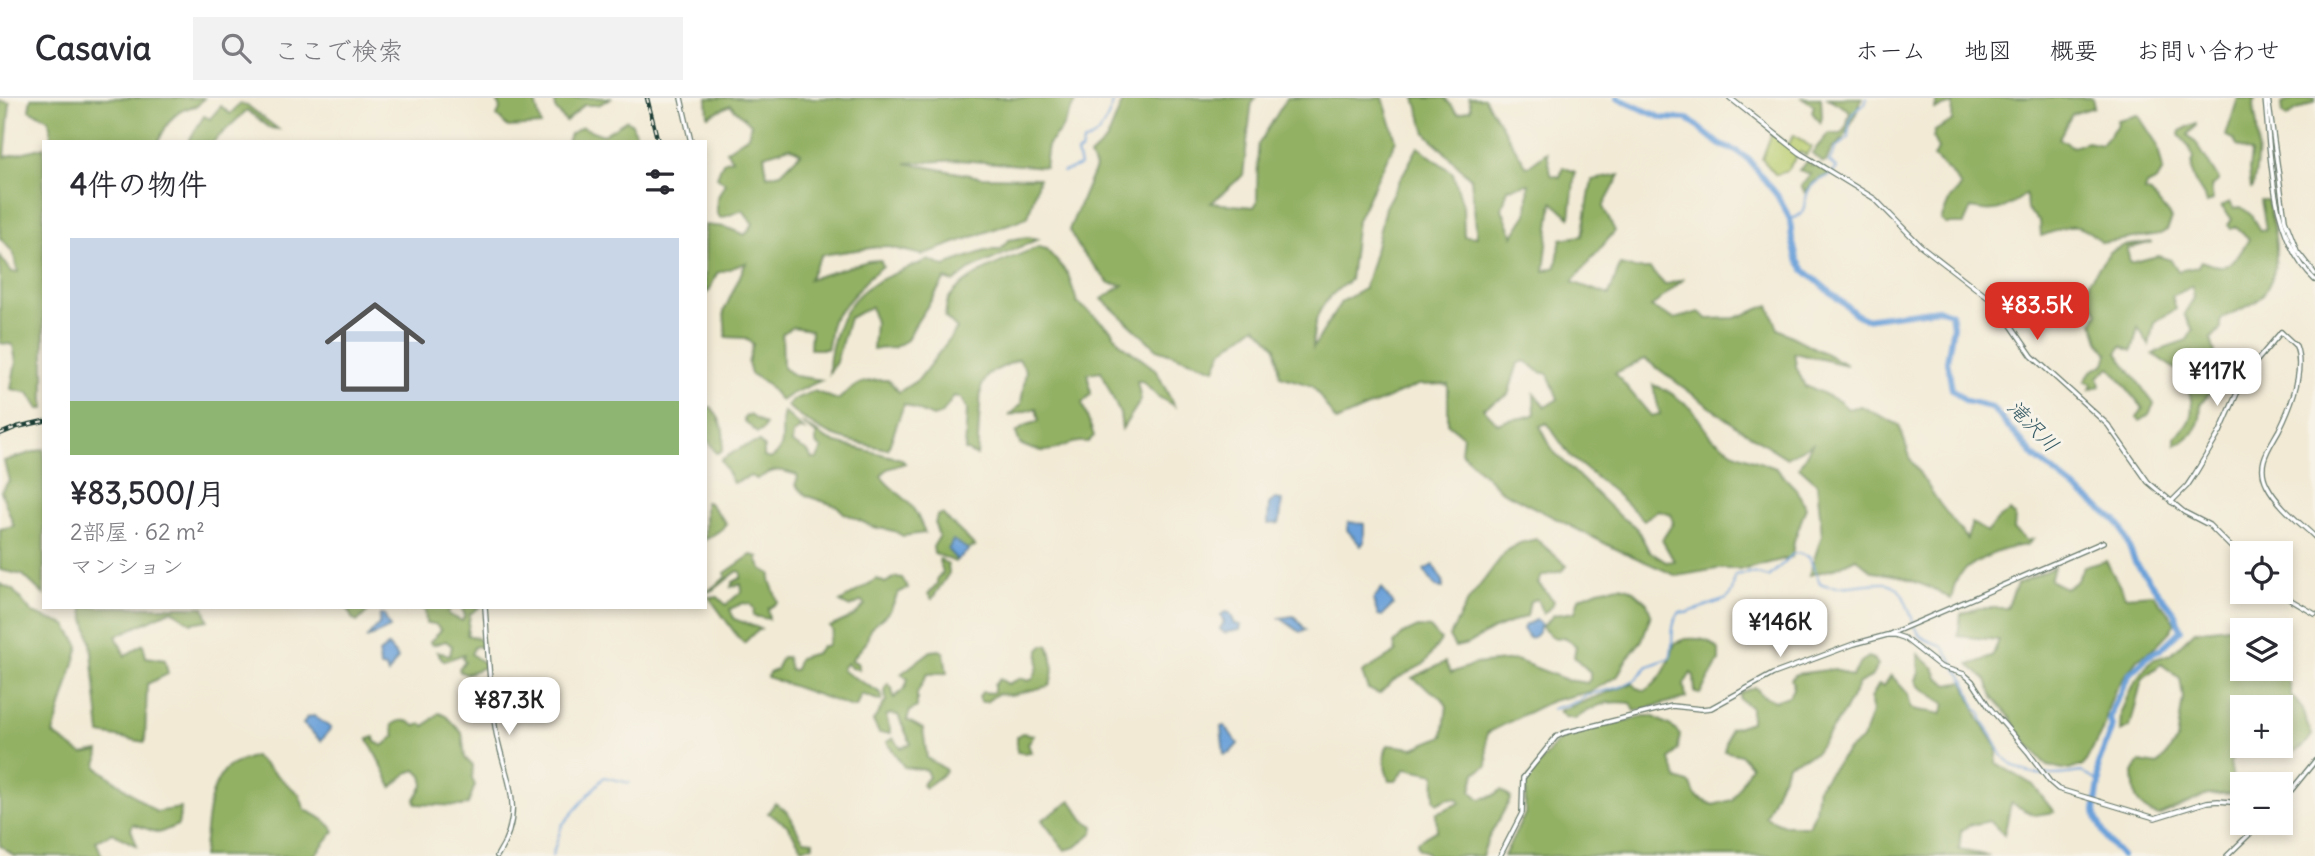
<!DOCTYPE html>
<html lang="ja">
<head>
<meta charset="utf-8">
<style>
  body { margin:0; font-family:Delius,"Klee One",sans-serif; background:#f2f2f3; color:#2b2b33; height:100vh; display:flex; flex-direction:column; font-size:26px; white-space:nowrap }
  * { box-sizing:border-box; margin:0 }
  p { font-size:23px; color:#7c7c81 }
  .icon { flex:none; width:38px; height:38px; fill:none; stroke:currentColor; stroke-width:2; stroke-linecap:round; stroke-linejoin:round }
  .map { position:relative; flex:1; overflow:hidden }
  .details { position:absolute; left:42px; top:42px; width:665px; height:469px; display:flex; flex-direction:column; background:#fff; border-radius:0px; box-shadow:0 4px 10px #0003 }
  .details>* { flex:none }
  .tools { position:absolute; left:2230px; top:443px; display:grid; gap:14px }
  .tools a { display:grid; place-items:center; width:63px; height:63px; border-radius:0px; background:#fff; box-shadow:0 4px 10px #0003; font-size:35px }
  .price { position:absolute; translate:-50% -60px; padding:0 16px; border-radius:14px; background:#fff; color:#222; font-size:23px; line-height:46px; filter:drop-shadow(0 2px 4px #0008) }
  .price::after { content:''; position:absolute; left:50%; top:42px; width:21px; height:16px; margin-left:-10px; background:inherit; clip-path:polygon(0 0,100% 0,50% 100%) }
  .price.selected { background:#d93025; color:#fff }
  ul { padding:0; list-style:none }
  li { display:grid; align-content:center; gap:14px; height:371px; padding:0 28px }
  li+li { border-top:2px solid #e1e1e2 }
  li span { display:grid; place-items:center; height:217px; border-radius:0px; color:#555 }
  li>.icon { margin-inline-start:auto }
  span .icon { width:126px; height:126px; fill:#fffc; stroke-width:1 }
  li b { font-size:30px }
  h2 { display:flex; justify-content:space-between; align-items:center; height:84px; padding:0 28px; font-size:30px }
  header { display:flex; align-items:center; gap:42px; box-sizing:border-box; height:98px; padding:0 35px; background:#fff; border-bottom:2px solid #e1e1e2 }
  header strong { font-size:33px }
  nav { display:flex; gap:38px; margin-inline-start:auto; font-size:24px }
  .search { width:490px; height:63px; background:#f2f2f3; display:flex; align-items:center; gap:18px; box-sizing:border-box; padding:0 24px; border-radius:0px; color:#7c7c81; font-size:26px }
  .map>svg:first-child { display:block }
  .green { fill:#bace72; stroke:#6c8653; stroke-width:2 }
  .forest { fill:#93b164; stroke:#59774c; stroke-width:2; fill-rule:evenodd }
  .water { fill:#6ca1d9; stroke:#466f86; stroke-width:2 }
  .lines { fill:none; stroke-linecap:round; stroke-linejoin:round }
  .stream { stroke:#6ca1d9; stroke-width:2 }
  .river { stroke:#6ca1d9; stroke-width:6 }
  .minor-casing { stroke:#697a6c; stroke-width:6 }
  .minor { stroke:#fff; stroke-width:3.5 }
  .rail-casing { stroke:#1f3d34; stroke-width:4.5 }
  .rail { stroke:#f7f3e8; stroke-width:2; stroke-dasharray:5; stroke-linecap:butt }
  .labels { text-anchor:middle; stroke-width:6; stroke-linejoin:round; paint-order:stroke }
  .water-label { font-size:21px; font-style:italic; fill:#365b66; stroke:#f7f3e8 }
</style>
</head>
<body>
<header>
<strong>Casavia</strong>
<div class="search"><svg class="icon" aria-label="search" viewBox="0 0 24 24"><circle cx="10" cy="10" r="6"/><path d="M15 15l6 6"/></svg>ここで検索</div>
<nav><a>ホーム</a><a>地図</a><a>概要</a><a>お問い合わせ</a></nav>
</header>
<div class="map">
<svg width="2315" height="758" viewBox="0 0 2315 758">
  <rect width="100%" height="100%" fill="#f7f3e8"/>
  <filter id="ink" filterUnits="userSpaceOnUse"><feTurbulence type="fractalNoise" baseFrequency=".0143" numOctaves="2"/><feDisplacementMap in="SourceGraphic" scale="14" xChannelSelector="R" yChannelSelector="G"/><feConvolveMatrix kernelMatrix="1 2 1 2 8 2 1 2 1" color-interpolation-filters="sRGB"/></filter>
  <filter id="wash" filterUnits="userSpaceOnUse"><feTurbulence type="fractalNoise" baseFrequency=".00686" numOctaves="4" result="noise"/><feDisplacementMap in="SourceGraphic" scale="28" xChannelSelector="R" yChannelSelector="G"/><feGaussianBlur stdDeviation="1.57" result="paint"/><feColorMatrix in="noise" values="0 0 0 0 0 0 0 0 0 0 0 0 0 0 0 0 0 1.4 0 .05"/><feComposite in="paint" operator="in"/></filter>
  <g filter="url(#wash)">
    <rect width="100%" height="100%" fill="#f2ead5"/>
    <polygon class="green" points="1772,35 1788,47 1794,37 1811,49 1806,57 1800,54 1787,72 1776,77 1762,61"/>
    <g class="forest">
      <path d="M31,0H204L197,8C174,11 167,25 158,44H52L49,21L29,12Z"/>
      <polygon points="497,0 534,0 541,27 508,29 497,18 500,12"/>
      <polygon points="555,0 612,0 598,7 584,7 566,24 555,11"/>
      <path d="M707,0H1077L1061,32L1048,46L1045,69L959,62L906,65L980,79L1039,80L1028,119L922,157L885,148L821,157L809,181L868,163L880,162L883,168L869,179L832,222C829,232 831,240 827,251H810L811,232L792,229L782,236L783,270L795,278L822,282L791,296L781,303L766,285L751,276L748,265L753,246L745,240L726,239L724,213L746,165L717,175L709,193L705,196V127L725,129L745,137L753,126L743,112L721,120L717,116V101L725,85L717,79L723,64L732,61L726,53L748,38L751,26L730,7L708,18ZM790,49L801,55L781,75L767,78L764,57Z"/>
      <path d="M1124,0H1255L1252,3L1243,77L1211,105L1254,109L1257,104L1258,47L1287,0H1383L1396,42L1357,122L1350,182C1323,201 1312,217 1313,250L1341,204L1364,191L1374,158L1385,109L1418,49L1453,75L1463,108L1464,138L1477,139L1471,81L1426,35L1415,0H1445L1458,16L1471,11L1469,0H1484L1527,69L1547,54L1551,77L1560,79L1563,69L1575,74L1570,119L1552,104L1544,173L1556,169L1561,141L1582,138L1592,82L1620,77L1603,109L1615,133L1572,184L1609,197L1620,167L1636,171H1650L1665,187L1684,181L1651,209L1674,221L1699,214L1708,221L1735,220L1769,207L1778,231L1847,267L1794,255L1796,268L1805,289L1808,288L1839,303L1848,311L1861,308L1899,327L1911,362L1939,405L1967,441L1972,425L1987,434L1999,420L2010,413L2015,418L2014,432L2027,443L2033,441C2028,449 2023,447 2014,449C1996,453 1970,464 1958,479C1954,485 1953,495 1951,501L1936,492L1900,478L1873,474L1856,460L1833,471L1809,477L1822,437L1817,385L1799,369L1812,346L1787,360L1733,326L1645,261L1615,275L1651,318L1660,316L1653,287L1668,293L1692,311L1711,339L1737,356L1776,370L1796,391L1806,409L1794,443L1792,459L1746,471H1717L1677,478L1614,450L1500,392L1461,354L1463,338L1448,326V286L1418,287L1336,323L1313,288L1280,278L1276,249L1256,228L1222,253L1215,271L1157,251L1102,201L1123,187L1109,185L1081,153L1069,132L1095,70L1090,58L1107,42ZM1529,86L1527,116L1513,138L1502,111L1508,90ZM1526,263L1540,274L1548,276L1558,301L1545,309L1534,296L1535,316C1521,323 1513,318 1498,326L1483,310L1508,297L1518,265ZM1547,325L1571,359L1613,393L1644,422L1658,412L1671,416L1673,425L1662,442L1674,463L1666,464L1649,453L1636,429L1619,418L1553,353L1540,328Z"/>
      <polygon points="1803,0 1821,0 1822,19 1820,25 1812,14 1814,7"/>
      <path d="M1828,0H1862C1861,4 1846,38 1843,41C1832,52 1832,48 1826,64L1823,65L1812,55L1829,35L1841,36L1846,30L1850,13Z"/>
      <path d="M1937,0H2092L2094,9L2072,16L2059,40L2073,49L2087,44L2101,47L2118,26L2117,22L2138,17L2157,46L2163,72L2157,82L2147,87L2145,93L2151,95L2172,121L2167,132L2160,136L2102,145C2079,121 2070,128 2041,138L2040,123L2027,112L2026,96C2006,111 1996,116 1971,110L1964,126H1946L1941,122L1950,101L1961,89L1952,76L1934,59L1938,51L1933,40L1935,33L1952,23L1953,6L1935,11Z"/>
      <path d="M2238,0H2255C2252,10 2256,18 2257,28C2259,49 2257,69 2253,90L2251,91L2249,72L2251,55L2237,48L2234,41L2226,38Z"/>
      <polygon points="2293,0 2315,0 2315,4 2295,13 2287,20 2283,16 2282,6"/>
      <polygon points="0,3 10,5 5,59 44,49 44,311 39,311 29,295 11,291 16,264 13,247 0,245 0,158 12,174 18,174 13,154 0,140"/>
      <polygon points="240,6 248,8 278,31 270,30 247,12 213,44 188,44 204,18 210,21 221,8 230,16"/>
      <path d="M627,22L632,26L636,37C618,49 588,44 567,44L570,36L582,29L603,37Z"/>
      <path d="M2196,25V28L2188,37L2197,46L2219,82L2211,89L2213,102L2207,105C2200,88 2186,80 2194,60L2188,47L2179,37L2180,33Z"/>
      <polygon points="1809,62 1811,63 1811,68 1817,67 1830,76 1812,85 1805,95 1801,88 1811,76 1799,72"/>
      <path d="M2261,102H2267C2276,135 2285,172 2259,201C2251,209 2232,214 2221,221V230L2211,241L2215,255L2212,265L2221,283L2200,306C2203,326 2194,339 2175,347V339C2190,327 2195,315 2190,297C2188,289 2189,286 2182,281V276L2153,256L2164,250L2187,242L2193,232L2184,216L2194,200L2192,188L2172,198L2176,211L2154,224L2149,247L2138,229L2132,253L2122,248L2117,255L2154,306L2149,316L2140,323L2137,320L2143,310L2110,269L2098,279L2100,288L2090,292L2092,286L2085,283L2091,273L2105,266L2108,256L2099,243L2093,224L2098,215L2089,198V183L2110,154L2122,148L2152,144L2127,151L2130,165L2158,158L2171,162L2178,173L2197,169L2201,163C2231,175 2234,165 2249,141L2236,128L2231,131L2228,127L2232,121L2221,108L2230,104L2234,110L2241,109L2251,117L2260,133L2266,131Z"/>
      <path d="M1028,139L1038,141L969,172L954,184L945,181L915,227L907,242L893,250L873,251L875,225L871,209L849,220L836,264L829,275C829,243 843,203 873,186C890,176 910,170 928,162L946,169L950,165L988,152H1001L1008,142Z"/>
      <path d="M1039,149L1046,151L1068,176L1077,204L1111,232L1120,245L1156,272L1174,308L1157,298L1142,283H1137L1141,302L1122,331L1120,316L1101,273L1088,275L1091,296L1082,305L1094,338L1088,344C1056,342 1056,364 1020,346L1016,335L1024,328L1039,323L1036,310L1009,318L1021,306L1026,273L1019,261L988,276L981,290L977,358L965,352L967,311L961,300L954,298L942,316L933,319L904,306L888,351C841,342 825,339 787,308L792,302L814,293L838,302C855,286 863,281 888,282L899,294L919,281L957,231L945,219C946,214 946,207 948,202C962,177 1013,159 1039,149Z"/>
      <path d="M705,309H711C722,322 726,335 722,353L716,355L705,337Z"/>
      <path d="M784,314L804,332L799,331L793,336L792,345L808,354L812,361H817L822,351L816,346V336L801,324L825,340L836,345L901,361L905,365L887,371L881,378C888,389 898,394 907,403C916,412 920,423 925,435L903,438L894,433L873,429L844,415L837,408L807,398L795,387L798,380L797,377C777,371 775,370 757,381L751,378L733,385L721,362L743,349L759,344L764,349V359L770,361C790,350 778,333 784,314Z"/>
      <polygon points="750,317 765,327 763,332 757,335 744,322 746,318"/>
      <polygon points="44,351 44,497 23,477 0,472 0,431 14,428 1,393 9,383 4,363"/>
      <polygon points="705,404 709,405 726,425 722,431 705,442"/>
      <polygon points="942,416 975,448 958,456 955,464 934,455 933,449 939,439 935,426 937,418"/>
      <polygon points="1536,441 1567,468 1561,473 1542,478 1538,485 1554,503 1552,508 1543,516 1537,501 1530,503 1527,518 1494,531 1468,546 1455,549 1449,539 1468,503 1507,452 1520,445"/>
      <path d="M751,457L759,459L757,462L762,471L771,476L770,482L778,504L768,511L769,521L753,518L754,511L750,506L743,505L730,511L734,521L761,531L753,536L744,545L738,539L709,499H718L726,507L742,493L741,486L731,489L733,484L741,480V474L738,473C727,479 720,491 707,494L726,479L725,475Z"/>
      <polygon points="940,461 948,467 949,475 932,501 928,496 937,486 937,480 943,475 939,462"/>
      <polygon points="2106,463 2125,498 2153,496 2175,524 2170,533 2152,552 2137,561 2115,592 2107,613 2105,627 2084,667 2069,672 2047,668 2018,634 2011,620 1994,601 1987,583 1969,567 1992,559 1999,542 1958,538 1961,516 1979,510 2007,510 2017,486 2054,469 2050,482 2065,490 2076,484 2084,469"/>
      <polygon points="895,479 902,480 908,490 898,495 890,513 870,531 866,545 851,562 857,565 859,571 851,570 847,565 842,570 843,573 879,594 882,597 881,603 861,596 856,609 852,609 767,579 769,575 776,572 782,559 787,559 790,572 795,572 799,560 816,555 822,548 827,548 833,533 830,529 854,518 865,507 862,503 850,509 840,504 877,481 885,485"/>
      <polygon points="0,486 13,492 32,515 66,527 79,548 53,636 82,656 99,653 97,669 156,714 181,710 178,727 159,735 133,726 131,731 137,748 112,735 96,743 102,758 14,758 0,747"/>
      <path d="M1620,488L1631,491L1647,505L1651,516L1642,542L1626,562L1617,579L1589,594L1551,603L1487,635C1485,647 1488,656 1487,668L1475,675L1471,693L1480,701L1493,698L1501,692L1511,700L1488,741L1482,758H1429L1428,755L1418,750L1417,744L1437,732L1436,715L1460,705L1459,701L1449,700L1438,705L1434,702L1435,676L1406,670L1396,683H1389C1385,670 1382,659 1388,647L1414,650L1443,638L1447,608L1442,600L1412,580L1445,564L1451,575L1475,566L1516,562L1567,582L1587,585L1590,581V574L1574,559L1576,548L1565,539C1553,542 1549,537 1542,529L1554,517L1575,514L1579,500L1598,492Z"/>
      <polygon points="82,509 204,509 208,522 191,525 172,512 116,538 125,558 143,546 146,559 165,562 168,576 147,586 145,644 100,636 91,544"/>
      <polygon points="347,509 372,509 357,524 352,520"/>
      <polygon points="416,509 452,509 448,513 449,517 462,523 465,517 461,509 480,509 470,516 467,537 477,540 482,545 482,550 478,548 474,549 471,556 485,566 485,569 466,576 460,574 459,570 465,564 463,560 464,556 444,563 437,554 450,557 452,548 446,543 432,547 430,544 441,532 435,526 426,526 425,512"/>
      <path d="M2236,528L2248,532H2242V570H2280L2281,553L2286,570L2291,597L2303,612L2312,637L2304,648L2294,654L2278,648H2280V609H2242L2243,648L2230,664L2235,695L2207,697L2158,718C2134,710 2134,696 2133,674L2140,664L2158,667L2177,643L2183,599L2180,580L2161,566L2142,581L2130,629L2120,634L2121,614L2133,586L2152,562L2171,556L2195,533Z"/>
      <polygon points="1418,529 1430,530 1441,542 1424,566 1394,582 1379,596 1368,591 1362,575 1396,554 1394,545 1403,536"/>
      <path d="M1685,541C1700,540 1709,541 1719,552V563L1700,596L1695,595L1694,578L1691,575L1684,586L1686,600L1635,613L1631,605C1605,602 1596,607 1575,621L1565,619L1559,613L1633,585L1637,590L1645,593C1664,581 1668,566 1675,545Z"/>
      <path d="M1044,547H1048C1053,559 1055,576 1049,588L1011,597L997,596L986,604H981L979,599L982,594L992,595L994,593V587L1000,581L1008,586L1021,580L1028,583L1033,581L1038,569L1039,552Z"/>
      <polygon points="940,552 944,555 947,575 927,576 917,595 917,609 910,613 907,622 923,631 927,660 945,671 946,674 925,690 922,687 929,679 926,672 904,669 887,644 893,640 901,650 911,646 898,617 890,616 886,618 891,635 879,635 873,623 886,603 885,590 888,586 892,590 894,600 905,590 908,581 901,576 931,553"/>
      <path d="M1918,556L1934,570L1938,579L1949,587L1964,584L1979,621L1998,650L1996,665L2033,687L2054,714L2035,717L2011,705L2004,737L1990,723L1970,727L1961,733L1959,752L1990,758H1504L1525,716L1526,683L1558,643L1573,636L1645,618H1652L1671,628L1680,637L1678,651L1670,662L1677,681L1691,686L1696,699L1713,707L1732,702L1751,668L1741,657L1724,653L1730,631L1751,624V610L1740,601V595L1755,589L1762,597L1775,603L1789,598L1794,589L1791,581L1796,576L1835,571L1852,579L1861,564L1869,559L1875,562L1878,567L1871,579L1859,585L1844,614L1815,655L1788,666L1765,719L1786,728H1809L1815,715L1818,689L1847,653L1863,641L1872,614L1871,600L1879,586L1884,588L1891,577L1908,596L1911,610C1921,614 1930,613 1941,616L1945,606L1919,588L1916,582L1919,575Z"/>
      <path d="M439,615L446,618L462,635L465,660L473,668L472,681L475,687L468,706L461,708L416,706L415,701L424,686L422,678L416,672L407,675L392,689L368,641L374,639L375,644L383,648L395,638L392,627C400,621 407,621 415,628L422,626L425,628Z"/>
      <polygon points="1022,635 1034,637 1028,646 1031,654 1023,655 1017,654 1017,638"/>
      <path d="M254,658L299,696L305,712C317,717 328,723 334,733L314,758H203C207,732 206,692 225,672C231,665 245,662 254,658Z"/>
      <polygon points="1071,703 1084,722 1094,728 1093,734 1076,749 1065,752 1042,722"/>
      <path d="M775,705C798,719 790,726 804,742L813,743V748L802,750L787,727L768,715Z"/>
    </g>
    <g class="water">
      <polygon points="1275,401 1282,402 1280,422 1279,425 1268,426 1269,406"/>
      <polygon points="1348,424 1364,426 1364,444 1361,448 1347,432"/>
      <polygon points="953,442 969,452 957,462 948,452"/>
      <polygon points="1433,467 1443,483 1443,490 1436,489 1424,472"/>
      <polygon points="1382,490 1393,507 1382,518 1378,517 1373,502"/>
      <polygon points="1226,514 1230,515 1235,526 1241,527 1240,532 1224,535 1220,531 1224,524 1221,517"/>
      <polygon points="380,517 384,517 390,530 366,541 379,526"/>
      <polygon points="1294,518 1306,532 1300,534 1280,520"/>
      <path d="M1536,522L1541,526C1539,533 1537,539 1529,540L1523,531L1525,527Z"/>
      <polygon points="388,548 398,560 388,576 386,570 380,569 379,555"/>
      <polygon points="314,618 331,630 321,643 303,626 307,619"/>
      <polygon points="1225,628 1238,646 1230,655 1224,657 1221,629"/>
    </g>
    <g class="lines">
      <g class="stream">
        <path d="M1063,74L1080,68L1077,55L1081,53L1083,45C1087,42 1091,41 1094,39C1104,31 1112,11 1114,0"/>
        <path d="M1790,121C1809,118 1802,102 1810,90C1816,80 1829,82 1837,70L1829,64L1836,50L1848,40C1850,23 1848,13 1865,6L1867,0"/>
        <path d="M1552,611L1579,603L1586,597L1621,589L1635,582L1648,568L1670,560C1675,545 1668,528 1680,514L1686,515L1727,501L1732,494L1735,477L1751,475L1769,479L1793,456L1798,455L1809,459L1820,485L1825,487C1844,492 1866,484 1885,485C1908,486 1909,524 1920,537C1927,545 1937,544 1944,550L1968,589L1975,610L1981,614C1981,625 1988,630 1993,639C1997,645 1999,653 2003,658C2022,681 2055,679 2081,674L2099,684"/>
        <polyline points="552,758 562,727 604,679 630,685"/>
      </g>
      <polyline class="river" points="1617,0 1662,20 1688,21 1720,47 1736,53 1748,61 1777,97 1790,121 1792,141 1797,161 1804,172 1856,216 1865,221 1938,211 1951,215 1953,228 1947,263 1952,291 1966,303 1991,309 2036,360 2115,422 2121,429 2135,464 2175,516 2181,532 2161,551 2148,558 2130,575 2113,610 2110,620 2112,629 2098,667 2099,684 2095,713 2097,722 2108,743 2122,758"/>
    </g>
  </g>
  <g filter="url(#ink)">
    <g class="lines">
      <g class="minor-casing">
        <g id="minor">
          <polyline points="681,0 691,44"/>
          <polyline points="1730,0 1800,55 1875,101 1920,147 1991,202 2004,217 2032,258 2108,327 2148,384 2184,414 2209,427 2242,460"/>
          <path d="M2265,0C2271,58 2270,140 2315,182"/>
          <polyline points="2268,0 2285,122 2297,153 2315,176"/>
          <path d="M2281,234L2296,248C2305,273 2290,310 2279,332C2269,350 2256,366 2267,387C2277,407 2299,424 2315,439"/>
          <polyline points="2171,404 2187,388 2195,376 2220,334 2245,277 2281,234"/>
          <polyline points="2277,494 2315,516"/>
          <path d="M485,509C488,549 489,589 495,628C502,676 529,709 497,758"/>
          <polyline points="1890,536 2103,444"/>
          <polyline points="2280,706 2315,663"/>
          <polyline points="1500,758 1522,715 1523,680 1556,639 1564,635 1672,608 1701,611 1711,610 1773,576 1854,546 1887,537 1895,537 1904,540 1941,569 1964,576 1972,583 1989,609 2028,654 2050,684 2058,691 2155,720 2207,704 2218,703 2242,705"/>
          <polyline points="2227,758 2262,724"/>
        </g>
      </g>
      <use href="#minor" class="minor"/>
      <g class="rail-casing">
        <g id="rail">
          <polyline points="647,0 658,44"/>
          <polyline points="0,336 17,329 44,323"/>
        </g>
      </g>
      <use href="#rail" class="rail"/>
    </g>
  </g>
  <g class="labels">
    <g class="water-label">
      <text transform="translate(2033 328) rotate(46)" y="7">滝沢川</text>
    </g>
  </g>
</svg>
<div class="tools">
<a><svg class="icon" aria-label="locate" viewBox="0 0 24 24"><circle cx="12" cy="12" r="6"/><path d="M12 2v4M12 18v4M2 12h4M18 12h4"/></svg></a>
<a><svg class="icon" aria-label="layers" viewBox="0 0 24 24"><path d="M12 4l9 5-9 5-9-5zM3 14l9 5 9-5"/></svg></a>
<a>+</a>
<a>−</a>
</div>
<b class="price selected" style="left:2037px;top:244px">¥83.5K</b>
<b class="price" style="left:2217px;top:310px">¥117K</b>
<b class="price" style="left:1780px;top:561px">¥146K</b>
<b class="price" style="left:509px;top:639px">¥87.3K</b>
<section class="details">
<h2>4件の物件<svg class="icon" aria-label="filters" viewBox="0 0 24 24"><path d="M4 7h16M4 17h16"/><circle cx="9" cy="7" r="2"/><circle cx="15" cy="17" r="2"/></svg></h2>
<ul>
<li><span style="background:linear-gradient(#c9d6e8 75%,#8fb573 0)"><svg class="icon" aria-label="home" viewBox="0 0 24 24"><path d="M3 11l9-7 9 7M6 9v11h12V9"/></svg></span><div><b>¥83,500/月</b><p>2部屋 · 62 m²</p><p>マンション</p></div></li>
</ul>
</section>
</div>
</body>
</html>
